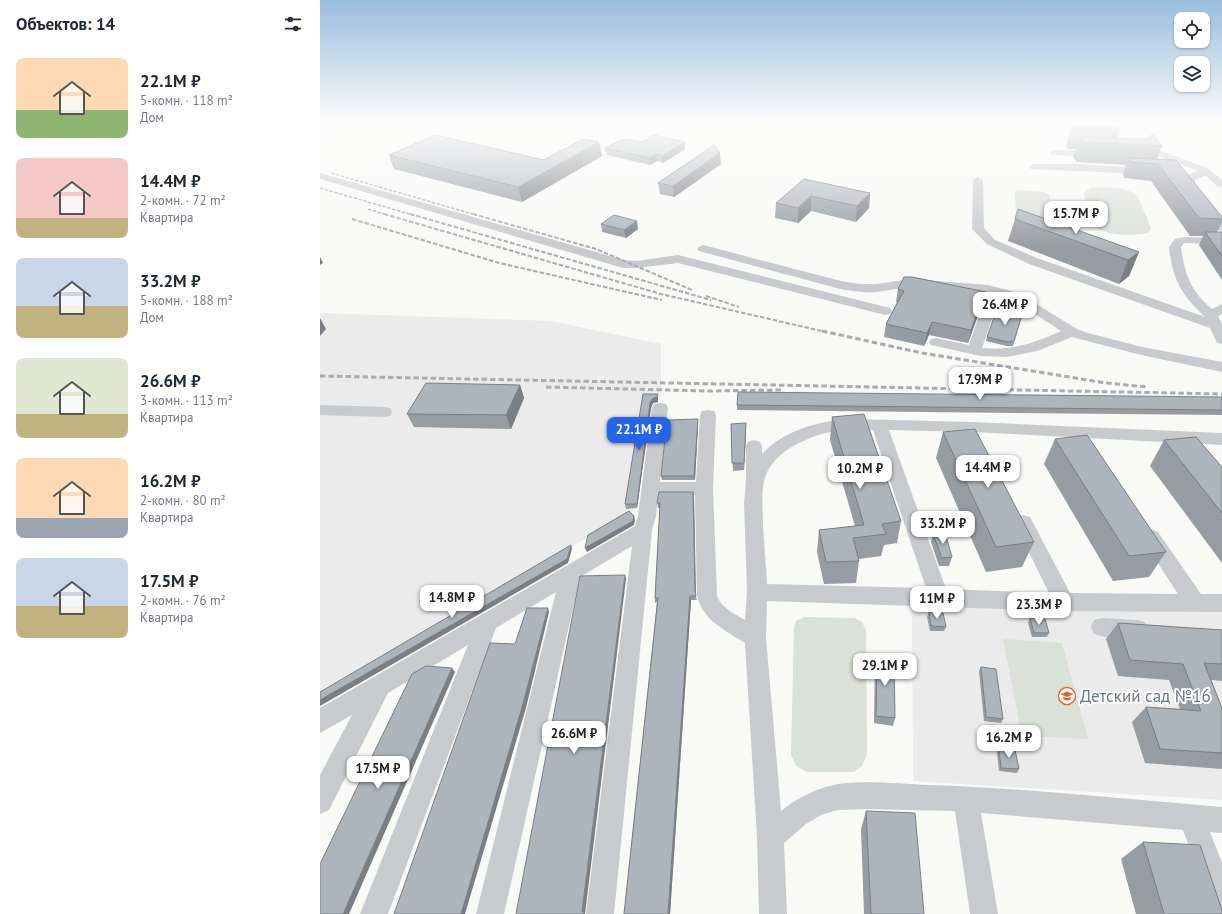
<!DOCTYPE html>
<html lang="ru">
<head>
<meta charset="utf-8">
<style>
  body { margin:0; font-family:"PT Sans",sans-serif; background:#f6f6f7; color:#1f2937; height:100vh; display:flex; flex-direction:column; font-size:15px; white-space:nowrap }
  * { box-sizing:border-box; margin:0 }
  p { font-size:13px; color:#747a83 }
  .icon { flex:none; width:22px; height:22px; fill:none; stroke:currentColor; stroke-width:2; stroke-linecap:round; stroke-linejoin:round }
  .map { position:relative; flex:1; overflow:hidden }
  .sheet { display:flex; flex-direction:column; background:#fff; width:320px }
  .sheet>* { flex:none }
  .tools { position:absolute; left:854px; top:12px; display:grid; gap:8px }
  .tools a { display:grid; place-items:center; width:36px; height:36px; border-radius:8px; background:#fff; box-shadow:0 1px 3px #0004; font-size:20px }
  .price { position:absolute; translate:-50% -34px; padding:0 9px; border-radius:8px; background:#fff; color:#222; font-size:13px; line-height:26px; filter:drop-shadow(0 1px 2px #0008) }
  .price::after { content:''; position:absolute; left:50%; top:24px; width:12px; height:9px; margin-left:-6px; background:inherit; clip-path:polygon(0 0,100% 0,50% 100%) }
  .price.selected { background:#2563eb; color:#fff }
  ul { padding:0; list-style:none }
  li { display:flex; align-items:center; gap:12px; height:100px; padding:0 16px }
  li span { display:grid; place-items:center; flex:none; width:112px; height:80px; border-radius:8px; color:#555 }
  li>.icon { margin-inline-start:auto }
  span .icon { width:48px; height:48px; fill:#fffc; stroke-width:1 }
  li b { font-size:17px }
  h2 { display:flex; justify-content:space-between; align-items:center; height:48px; padding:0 16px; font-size:17px }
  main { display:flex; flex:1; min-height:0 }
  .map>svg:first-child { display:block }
  .built { fill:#eaebea }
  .green { fill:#dae1d7 }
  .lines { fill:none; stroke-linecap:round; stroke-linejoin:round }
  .minor { fill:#c7cbce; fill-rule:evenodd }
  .rail-far2 { stroke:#a7adb3; stroke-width:1.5; stroke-dasharray:3.5 1.5; stroke-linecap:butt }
  .rail-far1 { stroke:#a7adb3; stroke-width:2; stroke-dasharray:4.5 2; stroke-linecap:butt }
  .rail { stroke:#a7adb3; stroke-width:3; stroke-dasharray:5.5 3; stroke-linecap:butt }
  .wall { fill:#959ca2 }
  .shaded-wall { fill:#797f84 }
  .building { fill:#adb5bc; stroke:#797f84 }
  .labels { text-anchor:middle; stroke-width:4; stroke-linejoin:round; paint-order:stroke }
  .near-poi-label { font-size:17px; fill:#677888; stroke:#fff; text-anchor:start }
</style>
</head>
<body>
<main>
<section class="sheet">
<h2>Объектов: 14<svg class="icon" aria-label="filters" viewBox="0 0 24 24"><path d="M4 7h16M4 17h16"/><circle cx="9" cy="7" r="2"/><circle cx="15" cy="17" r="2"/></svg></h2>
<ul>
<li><span style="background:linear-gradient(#ffd9b3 65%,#8fb573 0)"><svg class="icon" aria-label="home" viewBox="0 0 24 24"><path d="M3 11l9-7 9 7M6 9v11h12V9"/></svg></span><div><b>22.1M ₽</b><p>5-комн. · 118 m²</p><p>Дом</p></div></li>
<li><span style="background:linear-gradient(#f6c9c9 75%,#c2b280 0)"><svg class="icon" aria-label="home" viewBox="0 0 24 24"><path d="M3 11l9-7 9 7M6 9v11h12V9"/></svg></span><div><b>14.4M ₽</b><p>2-комн. · 72 m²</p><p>Квартира</p></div></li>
<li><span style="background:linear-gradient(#c9d6e8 60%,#c2b280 0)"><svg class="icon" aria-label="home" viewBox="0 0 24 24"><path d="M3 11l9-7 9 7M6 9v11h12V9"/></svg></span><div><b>33.2M ₽</b><p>5-комн. · 188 m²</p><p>Дом</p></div></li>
<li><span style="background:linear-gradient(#dfe7d0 70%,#c2b280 0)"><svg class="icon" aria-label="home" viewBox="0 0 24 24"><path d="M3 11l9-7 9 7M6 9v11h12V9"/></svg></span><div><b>26.6M ₽</b><p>3-комн. · 113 m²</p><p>Квартира</p></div></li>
<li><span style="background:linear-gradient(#ffd9b3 75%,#9aa5b1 0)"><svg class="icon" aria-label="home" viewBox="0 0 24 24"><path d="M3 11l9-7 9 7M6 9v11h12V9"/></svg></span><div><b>16.2M ₽</b><p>2-комн. · 80 m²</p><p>Квартира</p></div></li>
<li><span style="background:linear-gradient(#c9d6e8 60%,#c2b280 0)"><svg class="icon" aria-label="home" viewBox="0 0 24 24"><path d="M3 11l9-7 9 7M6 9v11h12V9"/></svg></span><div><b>17.5M ₽</b><p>2-комн. · 76 m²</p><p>Квартира</p></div></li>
</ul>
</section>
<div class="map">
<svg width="902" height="914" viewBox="0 0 902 914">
  <rect width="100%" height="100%" fill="#f9f9f6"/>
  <g class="built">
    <polygon points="0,313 231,321 341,344 341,397 323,398 306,509 314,510 0,696"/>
    <polygon points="592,606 902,611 902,800 593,781"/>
  </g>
  <g class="green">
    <path d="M771,188C785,187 808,186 818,197L831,228L828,233C815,236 780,237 772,223C768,215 767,202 764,193Z"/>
    <polygon points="698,190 724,192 729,195 732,217 729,220 696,216 695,192"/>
    <polygon points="484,617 535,618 542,622 546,630 547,754 542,766 534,772 487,772 476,766 471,755 474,627 476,621"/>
    <polygon points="683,639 742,643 768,739 702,736"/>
  </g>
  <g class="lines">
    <g class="minor">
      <polygon points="722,122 734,122 776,132 777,134 773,137 723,124"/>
      <path d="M818,142L887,168L902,180V188L898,187L886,176L876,179L873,186L902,221V231L898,230L863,186C864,176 870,173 879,171L815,147L813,145L815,143Z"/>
      <polygon points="735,150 776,151 781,154 776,157 732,155 730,153 732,151"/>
      <polygon points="714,164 759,164 826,168 831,171 826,174 711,169 709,167"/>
      <polygon points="0,173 304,260 317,261 358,255 570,308 572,311 570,314 565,315 358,263 317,268 303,268 0,179"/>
      <path d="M658,177L663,180L664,228L675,240L717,258L885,317C861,294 853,281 849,247L855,239L864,237L902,238V244L864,243L861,247C865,275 870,290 892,309L902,304V314L898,316L902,324V344L897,343L890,328L709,264L667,244L652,229L653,180Z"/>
      <path d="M383,245L521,281L539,284H557L584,280H605L668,285L691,291L708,299L757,329L768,333L822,347L902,362V372L821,355L752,337L717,351L687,357L660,356L616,346L611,345L609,342L611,339L616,338L649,345L661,310L663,307H673L675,310L662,348C691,351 715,343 741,331C722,319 702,304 681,297C657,288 612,288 587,288C577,288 567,291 556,292C544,293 532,291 520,289L379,251L377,249L379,247Z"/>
      <path d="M340,403L346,404L348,408L340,482H376L380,415L382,411L388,410L394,411L396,415L393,488L397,595C400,607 415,614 425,620L427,592L424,502L426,481V446L428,442L434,440L440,442L442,446V454C464,430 499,421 530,419L653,422L902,433V445L653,432L569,430L626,589L729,593L694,522L696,517L703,515L710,517L750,593L858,594L821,537L824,532L831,529L838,532L881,594H902V612L742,611L447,601L446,638L461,811C477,798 497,788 518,784C545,780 581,784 609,785C707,788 804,799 902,807V833L890,832L902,863V914L892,911L863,830L661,813L678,914H650L635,811L546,809L518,810L501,815L486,824L464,843L467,914H439L437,837L425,643C405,630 382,620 377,595L375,495H338L336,516L332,530L294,914H266L312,546L260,577L184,914H156L236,592L176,628L68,914H40L148,645L68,693L9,810L0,814V775L32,715L0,733V708L315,526L318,516L332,408L334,404ZM530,429L553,430L606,588L447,584C446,564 444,545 443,525C443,511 441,496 444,482C450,448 500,431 530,429Z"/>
      <polygon points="0,405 64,407 70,408 72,412 70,416 64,417 0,415"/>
      <path d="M782,618L817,620L825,622L828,629L825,636C811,641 788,639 774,634L771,627L774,620Z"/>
    </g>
    <g class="rail-far2">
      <polyline points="11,173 156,215"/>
      <polyline points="0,188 93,215"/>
      <polyline points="48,209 67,215"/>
    </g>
    <g class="rail-far1">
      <polyline points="64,214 341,294 506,332"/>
      <polyline points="90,214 391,300"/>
      <polyline points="153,214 276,249 372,290"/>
      <polyline points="32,219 179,263 342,300"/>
      <polyline points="386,296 419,307"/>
    </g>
    <g class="rail">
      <polyline points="502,331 602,353 786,383 828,387"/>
      <polyline points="0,376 902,394"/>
      <polyline points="226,387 389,391 462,390"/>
    </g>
  </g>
  <g class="wall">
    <polygon points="752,126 800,130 798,138 842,146 837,159 902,217 902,222 897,232 902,232 902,280 879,245 883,236 870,236 831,181 804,178 803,174 806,165 757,162 753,157 756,149 748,149 746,146"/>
    <polygon points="279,142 282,156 202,202 74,169 69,155 224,160"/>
    <polygon points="322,142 365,149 343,163 337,161 330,165 287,155 285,148"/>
    <polygon points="401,164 354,197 340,194 338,183"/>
    <polygon points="484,179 550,193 549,208 536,222 491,211 478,223 455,218 456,203"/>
    <polygon points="695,219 819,252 809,276 799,284 688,241"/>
    <polygon points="281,224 318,229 306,238 282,232"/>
    <polygon points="578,289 666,292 663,305 660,310 648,343 609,335 604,346 564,337 566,324 577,302 576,302"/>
    <polygon points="702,315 693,346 687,346 666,341 667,337"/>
    <polygon points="200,385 204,398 191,429 94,427 87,414"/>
    <polygon points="323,394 338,398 338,402 333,403 331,408 317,508 306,509 305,504"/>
    <polygon points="902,397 902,415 417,410 417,405"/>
    <polygon points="512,417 581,521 577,543 564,545 561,556 539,559 539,561 536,583 504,584 497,552 499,530 535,526 510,440"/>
    <polygon points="378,419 378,424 375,480 342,480 341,476"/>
    <polygon points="426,423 426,431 424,470 413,471 411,424"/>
    <polygon points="623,432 714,542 702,567 666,572 616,458"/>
    <polygon points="735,439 846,552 829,577 793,581 724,464"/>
    <polygon points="844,440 902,467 902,563 830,466"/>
    <polygon points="374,496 375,593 377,600 371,600 350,914 304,914 337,602 335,603 335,598 340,508 338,508 337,503"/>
    <polygon points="613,534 632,557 629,566 619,566 611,542"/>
    <polygon points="609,612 626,627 624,631 610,631 607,617"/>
    <polygon points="710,618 729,633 727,637 712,637 708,623"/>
    <polygon points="798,623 902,630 902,681 891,680 902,708 902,769 825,763 812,722 826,707 860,709 849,680 798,676 786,639"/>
    <polygon points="557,655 575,718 573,726 554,723 555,663"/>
    <polygon points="661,667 683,719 681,723 664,721 659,671"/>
    <polygon points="679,749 699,769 697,773 679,771 677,753"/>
    <polygon points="546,811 604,914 544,914 541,829"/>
    <polygon points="823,842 902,914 816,914 801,859"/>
  </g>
  <g class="shaded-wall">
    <polygon points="279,142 282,156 202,202 198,187"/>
    <polygon points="365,142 365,149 343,163 342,156"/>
    <polygon points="400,153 401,164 354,197 353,186"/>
    <polygon points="336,154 337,161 330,165 330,158"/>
    <polygon points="550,193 549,208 536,222 537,206"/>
    <polygon points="491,196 491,211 478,223 478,208"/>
    <polygon points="317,221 318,229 306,238 304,230"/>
    <polygon points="819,252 809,276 799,284 808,260"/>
    <polygon points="0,257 3,263 0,265"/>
    <polygon points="666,292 663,305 660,310 648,343 651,330 663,297"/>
    <polygon points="0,318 6,329 0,336"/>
    <polygon points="612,322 609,335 604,346 607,333"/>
    <polygon points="200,385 204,398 191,429 186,415"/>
    <polygon points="338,394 338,402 333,403 331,408 317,508 317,504 330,403 332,399"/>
    <polygon points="378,419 378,424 375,480 374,476"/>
    <polygon points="426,423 426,431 424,470 424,463"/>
    <polygon points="373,492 374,496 376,595 375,591"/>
    <polygon points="314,516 315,520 314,525 267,552 265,548"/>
    <polygon points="251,545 252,549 248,563 0,706 0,700"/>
    <polygon points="305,575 306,579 265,914 264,914 262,911"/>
    <polygon points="370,596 371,600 350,914 348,914"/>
    <polygon points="228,608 229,612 206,708 145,914 141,914"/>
    <polygon points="132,668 135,672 29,914 23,914"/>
  </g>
  <g class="building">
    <polygon points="752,126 797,127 800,130 754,129"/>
    <polygon points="833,134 842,146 763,142 760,137 826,139"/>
    <polygon points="115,135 224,160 263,139 279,142 198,187 69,155"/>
    <polygon points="334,135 365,142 342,156 336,154 330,158 285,148 303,139 322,142"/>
    <polygon points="394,145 400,153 353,186 338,183"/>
    <polygon points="808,158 856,160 902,217 902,219 879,218 838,164 810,162"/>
    <polygon points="484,179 550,193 537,206 491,196 478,208 456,203"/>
    <polygon points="698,209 819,252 808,260 695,219"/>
    <polygon points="294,215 317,221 304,230 281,224"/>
    <polygon points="885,232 902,232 902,256"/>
    <polygon points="584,277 592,277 666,292 663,297 651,330 612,322 607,333 566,324 584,291 578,289"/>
    <polygon points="677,309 702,315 694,341 688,342 667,337"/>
    <polygon points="106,383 200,385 186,415 87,414"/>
    <polygon points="418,392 902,397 902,410 417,405"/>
    <polygon points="323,394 338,394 337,397 332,399 330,403 317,504 305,504"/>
    <polygon points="544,414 581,521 562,524 566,534 533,538 539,561 506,562 499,530 544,525 512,417"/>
    <polygon points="378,419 374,476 341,476 347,420"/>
    <polygon points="426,423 424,463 412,463 411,424"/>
    <polygon points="655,429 714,542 676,547 623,432"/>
    <polygon points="767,435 846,552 809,556 735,439"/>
    <polygon points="876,437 902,467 902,513 844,440"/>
    <polygon points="339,492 373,492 375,591 376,596 370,596 348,914 304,914 338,598 335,598 340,503 337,503"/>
    <polygon points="309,511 314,516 313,521 265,548 268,535"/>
    <polygon points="625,533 632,557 622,558 613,534"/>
    <polygon points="251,545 247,559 0,700 0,692"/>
    <polygon points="305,575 262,911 264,913 264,914 196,914 260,576"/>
    <polygon points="207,608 228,608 203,704 141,914 74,914 170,643 195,644"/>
    <polygon points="609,612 623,613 626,627 611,626"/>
    <polygon points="710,618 725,619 729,633 714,633"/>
    <polygon points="798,623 902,630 902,664 884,663 902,708 902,753 840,749 826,707 881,711 863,664 810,660"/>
    <polygon points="557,655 574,657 575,718 556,716"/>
    <polygon points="106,666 132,668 23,914 0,914 0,864 92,674"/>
    <polygon points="661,667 676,669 683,719 666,717"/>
    <polygon points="679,749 695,750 699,769 681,768"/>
    <polygon points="546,811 595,813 604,914 551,914"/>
    <polygon points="823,842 880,845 902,910 902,914 844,914"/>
  </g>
  <linearGradient id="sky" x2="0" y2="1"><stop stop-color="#98bdde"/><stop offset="0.49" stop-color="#fcfcfb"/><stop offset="1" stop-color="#fcfcfb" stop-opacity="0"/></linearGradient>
  <rect width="902" height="250" fill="url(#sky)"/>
  <defs>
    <g id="school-ring" transform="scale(0.9)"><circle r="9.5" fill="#fff" stroke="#e65c2a" stroke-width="1.5"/><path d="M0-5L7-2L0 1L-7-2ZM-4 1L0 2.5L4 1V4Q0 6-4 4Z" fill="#e65c2a"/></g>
  </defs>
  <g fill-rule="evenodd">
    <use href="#school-ring" x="747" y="696"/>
  </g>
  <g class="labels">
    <g class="near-poi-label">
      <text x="760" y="702">Детский сад №16</text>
    </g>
  </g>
</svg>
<div class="tools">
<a><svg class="icon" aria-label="locate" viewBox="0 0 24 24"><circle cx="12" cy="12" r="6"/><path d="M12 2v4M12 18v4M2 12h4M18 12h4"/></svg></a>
<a><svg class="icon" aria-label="layers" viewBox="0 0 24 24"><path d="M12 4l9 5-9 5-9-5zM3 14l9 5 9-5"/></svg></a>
</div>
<b class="price" style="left:756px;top:235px">15.7M ₽</b>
<b class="price" style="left:685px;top:326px">26.4M ₽</b>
<b class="price" style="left:660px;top:401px">17.9M ₽</b>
<b class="price selected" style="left:319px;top:451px">22.1M ₽</b>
<b class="price" style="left:668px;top:489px">14.4M ₽</b>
<b class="price" style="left:540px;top:490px">10.2M ₽</b>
<b class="price" style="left:623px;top:545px">33.2M ₽</b>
<b class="price" style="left:132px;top:619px">14.8M ₽</b>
<b class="price" style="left:617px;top:620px">11M ₽</b>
<b class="price" style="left:719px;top:626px">23.3M ₽</b>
<b class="price" style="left:565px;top:687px">29.1M ₽</b>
<b class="price" style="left:254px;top:755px">26.6M ₽</b>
<b class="price" style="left:689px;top:759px">16.2M ₽</b>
<b class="price" style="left:58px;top:790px">17.5M ₽</b>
</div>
</main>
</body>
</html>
